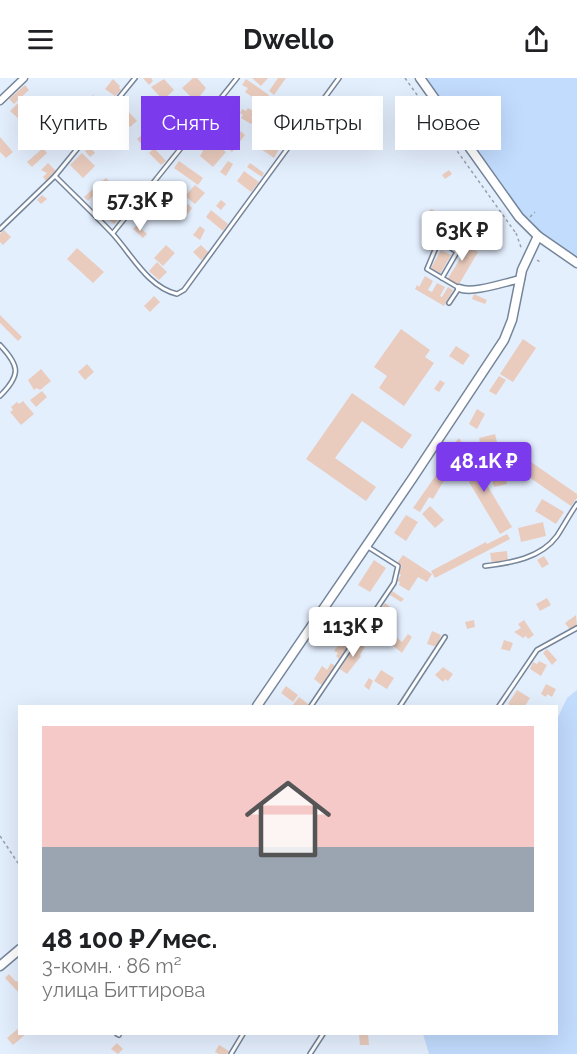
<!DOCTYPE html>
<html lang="ru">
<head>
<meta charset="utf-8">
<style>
  body { margin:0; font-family:Raleway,sans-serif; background:#f6f6f6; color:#202124; height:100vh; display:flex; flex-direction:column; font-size:22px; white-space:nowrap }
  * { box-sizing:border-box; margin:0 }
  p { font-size:20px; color:#757577 }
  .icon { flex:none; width:33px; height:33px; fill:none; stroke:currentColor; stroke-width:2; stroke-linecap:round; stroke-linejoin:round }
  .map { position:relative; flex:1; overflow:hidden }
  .drawer { position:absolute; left:18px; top:627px; width:540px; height:330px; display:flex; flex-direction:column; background:#fff; border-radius:0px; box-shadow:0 6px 24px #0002 }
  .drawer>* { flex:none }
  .top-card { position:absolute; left:18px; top:18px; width:542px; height:54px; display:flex; gap:12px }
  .price { position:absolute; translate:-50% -51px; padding:0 14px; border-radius:6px; background:#fff; color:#222; font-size:20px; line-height:39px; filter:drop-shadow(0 2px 3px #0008) }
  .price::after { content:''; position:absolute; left:50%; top:36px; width:18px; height:14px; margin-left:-9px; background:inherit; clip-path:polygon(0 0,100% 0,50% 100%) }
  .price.current { background:#7c3aed; color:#fff }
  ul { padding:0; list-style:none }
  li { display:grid; align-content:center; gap:12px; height:318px; padding:0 24px }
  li+li { border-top:2px solid #e0e0e0 }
  li span { display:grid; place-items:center; height:186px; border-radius:0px; color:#555 }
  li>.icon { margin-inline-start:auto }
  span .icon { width:108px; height:108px; fill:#fffc; stroke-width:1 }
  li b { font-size:26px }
  .pill { padding:0 21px; border-radius:0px; background:#fff; box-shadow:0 6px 24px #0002; font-size:21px; line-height:54px }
  .pill.current { background:#7c3aed; color:#fff }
  header { display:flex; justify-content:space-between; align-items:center; height:78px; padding:0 24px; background:#fff; font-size:27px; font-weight:700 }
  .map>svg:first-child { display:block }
  .green { fill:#c2dcfe }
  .building { fill:#e9ccbe }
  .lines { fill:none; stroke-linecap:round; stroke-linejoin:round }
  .service-casing { stroke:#75859a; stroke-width:6 }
  .minor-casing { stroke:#75859a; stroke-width:9 }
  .tertiary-casing { stroke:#75859a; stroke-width:11 }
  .path { stroke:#98a2ae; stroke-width:1.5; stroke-dasharray:3 3; stroke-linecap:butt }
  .service { stroke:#fff; stroke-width:3 }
  .minor { stroke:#fff; stroke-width:6 }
  .tertiary { stroke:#fff; stroke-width:8 }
</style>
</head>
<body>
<header><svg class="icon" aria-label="menu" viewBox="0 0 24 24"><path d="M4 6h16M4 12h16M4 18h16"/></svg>Dwello<svg class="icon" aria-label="share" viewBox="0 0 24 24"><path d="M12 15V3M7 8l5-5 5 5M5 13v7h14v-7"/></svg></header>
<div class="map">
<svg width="577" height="976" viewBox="0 0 577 976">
  <rect width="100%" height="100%" fill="#e4effe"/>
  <g class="green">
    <polygon points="420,0 577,0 577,185 538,158"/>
    <polygon points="577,612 577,976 429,976 423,956 556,956 557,641 567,620"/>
  </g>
  <g class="building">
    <polygon points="143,0 151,0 153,3 149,7"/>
    <polygon points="193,0 197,0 206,10 200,18 210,28 205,33 195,23 198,21 197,19 194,22 182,10"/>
    <polygon points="252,0 268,0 261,8"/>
    <polygon points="278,0 286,0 274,17 269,13"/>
    <polygon points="113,1 120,8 119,10 121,12 115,18 105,11"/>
    <polygon points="164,1 174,12 163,22 151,9"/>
    <polygon points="246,1 269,17 262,26 245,14 248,10 242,7"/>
    <polygon points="25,7 29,12 14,26 9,21"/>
    <polygon points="93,17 97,21 99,20 108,29 101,36 92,26 90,28 86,24"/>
    <polygon points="36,21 43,27 37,34 30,28"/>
    <polygon points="19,24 29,33 20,42 10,33"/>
    <polygon points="224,24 230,29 224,36 218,32"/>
    <polygon points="125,30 137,43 130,49 118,36"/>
    <polygon points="248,30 255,34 251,40 254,41 251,46 241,40 243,37 240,35 242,31 246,33"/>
    <polygon points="161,32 173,43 162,54 150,42"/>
    <polygon points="217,33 224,38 209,56 203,51"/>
    <polygon points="81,37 88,42 81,51 73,46"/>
    <polygon points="229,44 245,57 232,74 215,61"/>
    <polygon points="70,48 77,54 73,59 66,52"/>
    <polygon points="102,49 107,55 103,59 98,53"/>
    <polygon points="151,49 161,59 156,63 159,66 154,70 152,68 147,72 137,61"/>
    <polygon points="67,54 73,61 66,68 60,61"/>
    <polygon points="276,57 284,62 274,80 261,71 263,67 267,70"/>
    <polygon points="0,59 13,74 6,80 0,74"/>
    <polygon points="212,63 226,74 213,89 200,78 203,73 201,71 206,65 209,67"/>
    <polygon points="90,69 95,75 90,79 85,73"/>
    <polygon points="43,70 47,75 32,89 27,84"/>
    <polygon points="154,70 166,83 161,87 149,75"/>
    <polygon points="82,75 95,88 83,100 70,87"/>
    <polygon points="179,83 203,100 198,107 174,90"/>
    <polygon points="228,83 233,86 226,98 220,94"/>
    <polygon points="48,85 56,93 46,103 43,99 47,95 41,92"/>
    <polygon points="250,85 264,95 262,99 247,89"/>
    <polygon points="449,92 452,96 445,101 442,97"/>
    <polygon points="244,93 259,104 251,114 237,103"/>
    <polygon points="106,100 118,112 110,120 100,112 102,111 98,107"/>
    <polygon points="195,107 205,115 195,126 185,118"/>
    <polygon points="93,111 96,115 88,123 84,119"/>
    <polygon points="169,113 183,127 171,139 162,129 165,126 162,123 165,120 164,118"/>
    <polygon points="42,117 47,121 41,126 37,122"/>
    <polygon points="152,117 159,123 155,129 147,122"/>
    <polygon points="128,121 133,125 114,146 109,142"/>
    <polygon points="221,122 226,126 221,132 216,128"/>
    <polygon points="188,126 192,130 184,141 179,138"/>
    <polygon points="431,131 439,135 430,150 422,145"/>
    <polygon points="211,132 228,146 223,153 206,139"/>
    <polygon points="458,140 463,143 456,154 451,151"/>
    <polygon points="443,141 449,145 443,152 438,148"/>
    <polygon points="137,147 147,156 143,160 133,151"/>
    <polygon points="200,148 205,152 200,162 193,157"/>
    <polygon points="4,152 11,159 3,167 0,164 0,156"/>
    <polygon points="451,159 478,174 458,208 447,202 463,176 458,173 460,171 448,164"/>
    <polygon points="166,167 175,175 163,188 154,180"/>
    <polygon points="201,167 209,175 201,182 193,174"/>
    <polygon points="77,170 104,194 93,205 67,181"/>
    <polygon points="441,172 451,177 440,196 431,190"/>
    <polygon points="157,184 167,194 159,202 149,193"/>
    <polygon points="425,198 433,203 428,212 432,214 437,205 445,209 440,218 442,219 448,209 453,212 444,228 415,211 417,207 419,209"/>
    <polygon points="474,216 487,222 485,226 472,221"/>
    <polygon points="154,218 160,224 150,234 144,228"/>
    <polygon points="0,237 22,259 18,263 0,245"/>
    <polygon points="401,251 430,272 425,279 434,285 404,328 379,310 387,298 374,289"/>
    <polygon points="523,261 536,270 513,304 500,296"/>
    <polygon points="456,268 470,277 463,287 449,278"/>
    <polygon points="87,286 94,294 85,302 78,294"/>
    <polygon points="41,291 51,303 40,312 37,310 34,312 28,302"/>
    <polygon points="499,298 506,302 496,317 489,313"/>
    <polygon points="440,302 445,305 439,314 434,311"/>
    <polygon points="42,313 47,319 36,329 30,322"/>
    <polygon points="352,315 412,357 402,371 362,343 335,380 376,409 366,423 306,381"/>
    <polygon points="23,323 34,336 21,347 10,334 13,332 11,329 17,324 19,326"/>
    <polygon points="477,331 485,336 477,351 469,346"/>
    <polygon points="495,356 507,406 494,409 484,369 481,369 479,360"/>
    <polygon points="459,360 512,449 500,456 469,404 475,400 454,366"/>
    <polygon points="448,380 455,384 433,421 429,419 420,434 413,430"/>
    <polygon points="531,384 577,416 577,420 571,428 523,395"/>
    <polygon points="542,421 564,434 556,446 535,433"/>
    <polygon points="430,428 444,442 435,450 422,436"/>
    <polygon points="406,437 418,444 406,463 394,455"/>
    <polygon points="543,444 546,458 521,464 518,450"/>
    <polygon points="507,456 510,461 435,500 431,493 486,464 487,466"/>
    <polygon points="507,473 508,483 492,486 490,475"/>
    <polygon points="403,477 432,496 427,504 418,499 409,513 399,507 400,504 397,503 401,497 398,495 402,488 397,485"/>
    <polygon points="544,478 549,486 542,490 537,482"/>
    <polygon points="374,482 386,490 370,514 358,507"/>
    <polygon points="392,513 404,521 401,524 390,517"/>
    <polygon points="547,520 551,527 540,533 536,526"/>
    <polygon points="385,525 390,529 386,535 381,531"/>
    <polygon points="350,534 364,543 353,556 343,548 345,545 343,543 348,540 347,537"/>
    <polygon points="379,536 387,542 381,552 385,554 380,561 375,558 379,552 373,545"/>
    <polygon points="576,537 577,549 571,553 565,545"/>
    <polygon points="474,542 475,549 467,551 465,544"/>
    <polygon points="524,542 534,557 528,561 526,558 523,560 514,554 521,550 518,546"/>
    <polygon points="331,543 338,548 336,550 353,562 348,568 325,551"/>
    <polygon points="366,553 372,557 366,565 360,561"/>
    <polygon points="432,553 441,557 437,569 427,566"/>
    <polygon points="408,556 412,559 402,575 391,566 396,559 402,564"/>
    <polygon points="504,562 513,565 510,573 501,571"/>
    <polygon points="357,564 365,569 360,577 361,578 347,596 340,591"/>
    <polygon points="340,565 347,570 339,581 336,578 338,575 334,573"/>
    <polygon points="547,571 557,582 552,587 543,575"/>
    <polygon points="539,583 547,587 541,598 530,591 533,584 537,586"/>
    <polygon points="331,585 336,589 323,608 314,601 322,588 327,592"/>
    <polygon points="443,589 453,596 448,603 445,601 443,604 435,597"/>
    <polygon points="381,592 394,600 387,611 374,603"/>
    <polygon points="369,600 373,603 369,612 364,608"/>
    <polygon points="546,606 556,611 552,619 547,616 546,619 541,616"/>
    <polygon points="286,608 298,617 293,624 281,615"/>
    <polygon points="517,612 530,620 525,628 511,628 508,626"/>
    <polygon points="299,619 311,628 292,628"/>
    <polygon points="9,896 16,904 20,901 20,916 5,900"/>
    <polygon points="20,949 20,956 26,956 13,967 7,960"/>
    <polygon points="359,956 368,956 369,967 360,967"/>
    <polygon points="117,965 123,971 118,976 111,971"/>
    <polygon points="219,967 229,973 227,976 219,976 215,974"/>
  </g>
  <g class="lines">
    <g class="service-casing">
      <g id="service">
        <path d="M135,0L55,98C74,117 93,135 111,154C131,175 147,209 177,216L184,212L339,0"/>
        <polyline points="438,139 433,150 442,155 427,191 459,210 449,225"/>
        <polyline points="0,151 55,98"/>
        <polyline points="113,155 237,0"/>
        <polyline points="439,162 457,174 442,200"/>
        <path d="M0,267C20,288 21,297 0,318"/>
        <path d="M485,488C511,485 541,480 557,458C564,447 570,436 577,426"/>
        <polyline points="311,628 394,505 398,488 368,469"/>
        <polyline points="400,628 445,559"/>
        <polyline points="499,628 537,572 577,550"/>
        <polyline points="117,956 119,957"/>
        <polyline points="231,976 243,956"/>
        <polyline points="310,976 323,956"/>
      </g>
    </g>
    <g class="minor-casing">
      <g id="minor">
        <polyline points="0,23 24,0"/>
        <path d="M459,210C473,216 505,204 521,201"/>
      </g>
    </g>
    <g class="tertiary-casing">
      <g id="tertiary">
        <polyline points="420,0 519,139 538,158 577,185"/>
        <polyline points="257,628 412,401 504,262 512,242 522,192 538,158"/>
        <polyline points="0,888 20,871"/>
      </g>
    </g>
    <g class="path">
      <polyline points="405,0 515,154 517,152"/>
      <polyline points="530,139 535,134"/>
      <polyline points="516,155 522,172"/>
      <polyline points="537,182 540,184"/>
      <polyline points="0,758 20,788"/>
    </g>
    <use href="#service" class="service"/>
    <use href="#minor" class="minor"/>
    <use href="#tertiary" class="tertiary"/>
  </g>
</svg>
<b class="price" style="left:140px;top:154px">57.3K ₽</b>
<b class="price" style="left:462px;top:184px">63K ₽</b>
<b class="price current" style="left:484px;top:415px">48.1K ₽</b>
<b class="price" style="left:353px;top:580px">113K ₽</b>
<div class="top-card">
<a class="pill">Купить</a>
<a class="pill current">Снять</a>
<a class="pill">Фильтры</a>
<a class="pill">Новое</a>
</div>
<section class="drawer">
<ul>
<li><span style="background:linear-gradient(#f6c9c9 65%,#9aa5b1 0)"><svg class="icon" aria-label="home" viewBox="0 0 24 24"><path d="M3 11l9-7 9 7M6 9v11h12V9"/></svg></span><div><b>48 100 ₽/мес.</b><p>3-комн. · 86 m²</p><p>улица Биттирова</p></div></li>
</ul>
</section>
</div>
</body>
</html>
